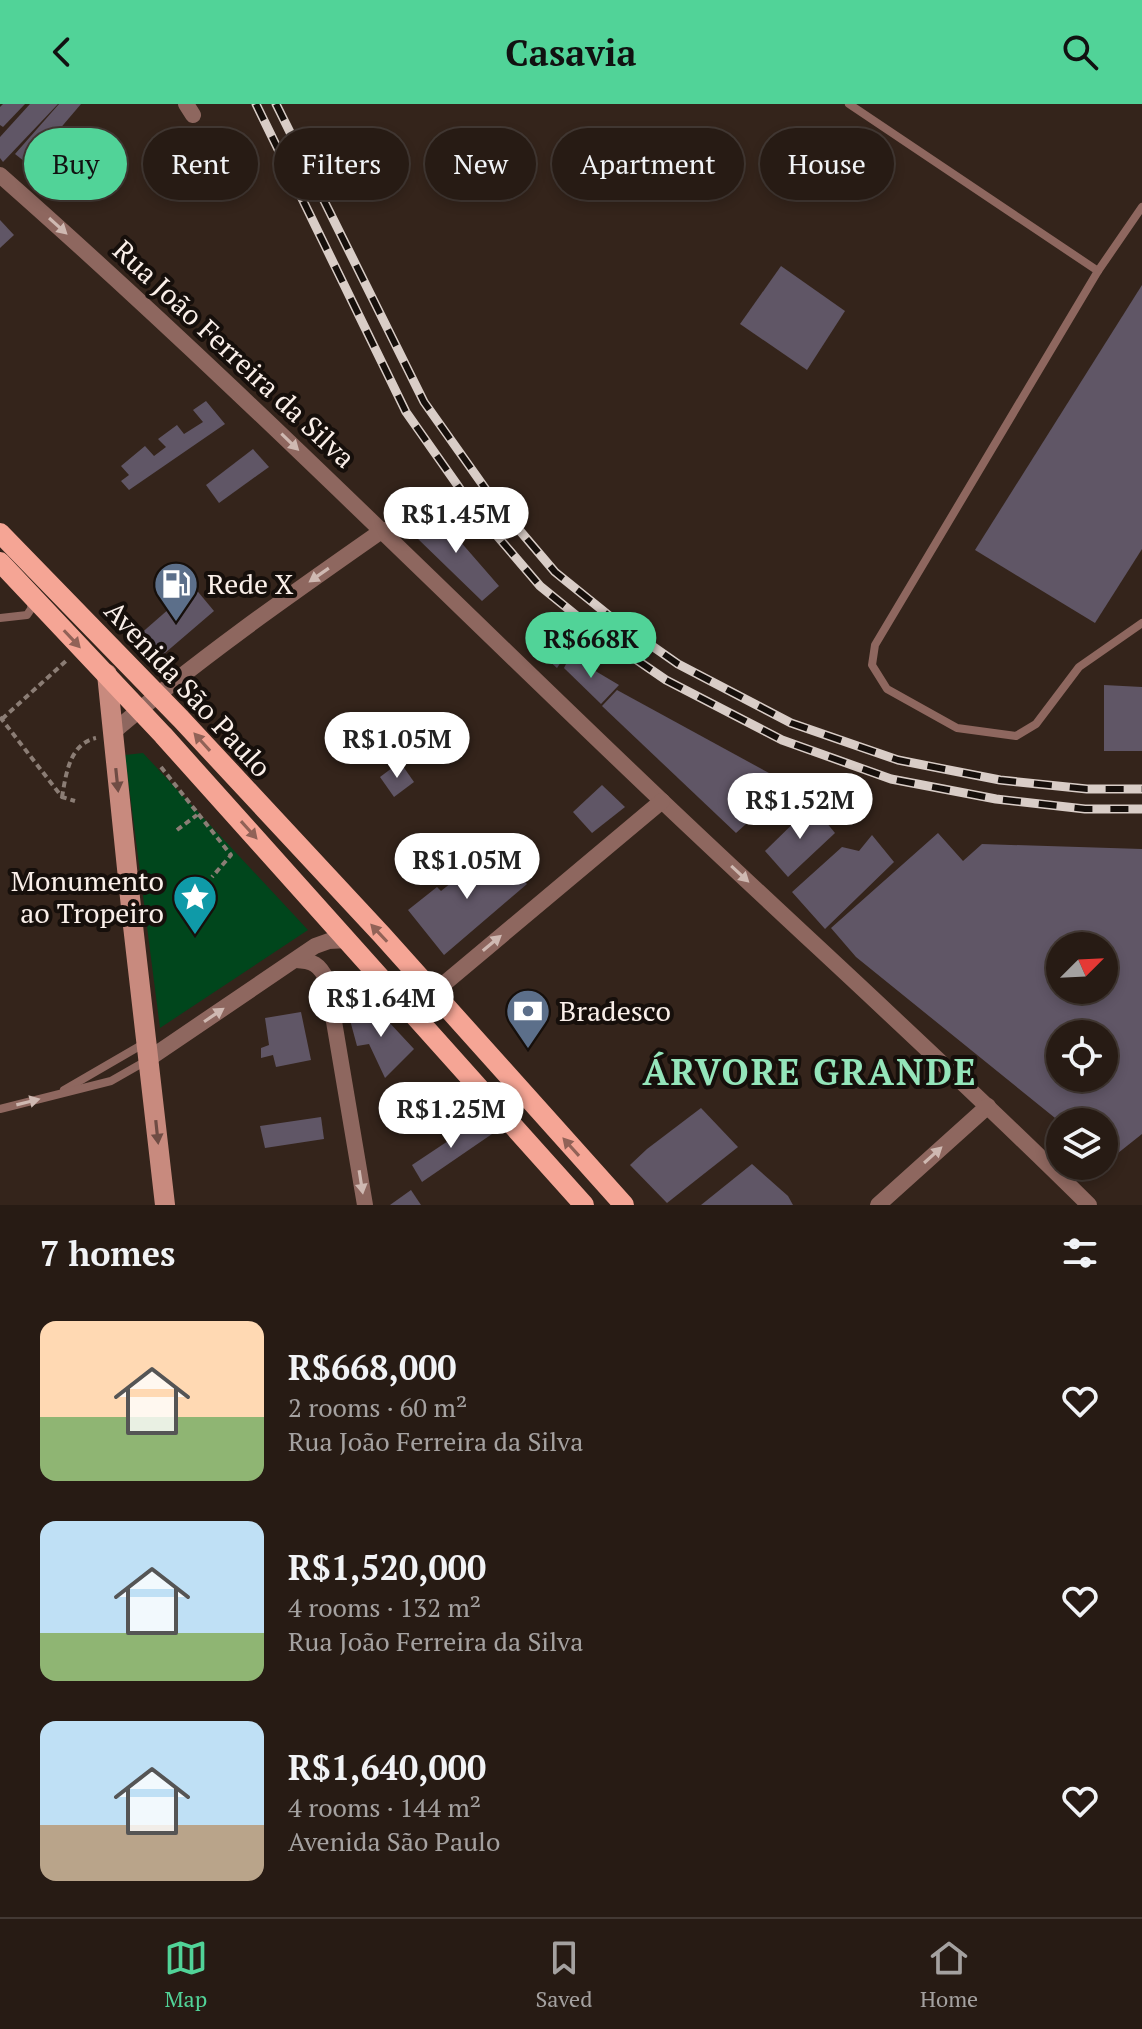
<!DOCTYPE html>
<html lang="en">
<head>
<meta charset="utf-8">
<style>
  body { margin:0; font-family:"PT Serif",serif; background:#332822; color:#f1f3f6; height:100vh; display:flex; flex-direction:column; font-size:30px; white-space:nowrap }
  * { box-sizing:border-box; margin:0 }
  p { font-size:26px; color:#a4a1a0 }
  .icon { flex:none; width:44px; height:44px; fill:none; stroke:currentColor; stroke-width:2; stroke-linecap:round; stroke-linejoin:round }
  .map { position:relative; height:1101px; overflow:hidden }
  .drawer { display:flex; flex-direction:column; background:#271b14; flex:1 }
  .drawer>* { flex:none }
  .top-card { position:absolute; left:24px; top:24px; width:1094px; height:72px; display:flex; gap:16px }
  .needle { width:52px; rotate:66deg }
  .fabs { position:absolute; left:1046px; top:828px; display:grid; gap:16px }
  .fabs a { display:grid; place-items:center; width:72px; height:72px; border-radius:50%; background:#271b14; box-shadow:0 4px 12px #0003,0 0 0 2px #433934; font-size:40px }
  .price { position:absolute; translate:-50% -68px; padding:0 18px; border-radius:28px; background:#fff; color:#222; font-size:26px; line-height:52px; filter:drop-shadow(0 2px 4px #0008) }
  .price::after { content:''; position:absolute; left:50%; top:48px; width:24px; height:18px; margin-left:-12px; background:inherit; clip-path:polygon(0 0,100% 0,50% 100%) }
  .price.on { background:#51d398; color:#111 }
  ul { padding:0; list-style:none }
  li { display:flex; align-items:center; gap:24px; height:200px; padding:0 40px }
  li span { display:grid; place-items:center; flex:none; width:224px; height:160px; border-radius:16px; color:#555 }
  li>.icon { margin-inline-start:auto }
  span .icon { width:96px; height:96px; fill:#fffc; stroke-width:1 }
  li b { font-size:34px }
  h2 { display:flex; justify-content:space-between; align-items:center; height:96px; padding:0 40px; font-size:34px }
  .tag { padding:0 28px; border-radius:36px; background:#271b14; box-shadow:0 4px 12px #0003,0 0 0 2px #433934; font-size:28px; line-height:72px }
  .tag.on { background:#51d398; color:#111 }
  header { display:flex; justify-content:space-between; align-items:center; height:104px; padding:0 40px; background:#51d398; color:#111; font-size:36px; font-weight:800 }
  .dock { display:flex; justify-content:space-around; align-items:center; height:112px; border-top:2px solid #433934; background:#271b14; font-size:22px; color:#a4a1a0 }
  .dock a { display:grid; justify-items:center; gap:4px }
  .dock .on { color:#51d398 }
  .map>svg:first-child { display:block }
  .park { fill:#00461c }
  .building { fill:#605666; fill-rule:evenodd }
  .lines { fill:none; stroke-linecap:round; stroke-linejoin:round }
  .path { stroke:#8b7d75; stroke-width:4; stroke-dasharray:6 4; stroke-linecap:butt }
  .service { stroke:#8e675f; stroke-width:8 }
  .minor { stroke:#8e675f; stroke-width:16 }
  .secondary { stroke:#c88a7e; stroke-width:20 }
  .primary { stroke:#f5a595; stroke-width:20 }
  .rail-casing { stroke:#d9cdc7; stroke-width:9 }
  .rail { stroke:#160f0b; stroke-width:6; stroke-dasharray:18; stroke-linecap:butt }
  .oneway { fill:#cfb9b2 }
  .oneway2 { fill:#916257 }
  .oneway3 { fill:#6f4c44 }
  .labels { text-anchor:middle; stroke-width:8; stroke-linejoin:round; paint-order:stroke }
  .street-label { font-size:28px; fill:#faefe9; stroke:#160f0b }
  .poi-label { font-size:28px; fill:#faefe9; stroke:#160f0b; text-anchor:start }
  .district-label { font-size:36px; font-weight:bold; letter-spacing:2px; fill:#94e5ba; stroke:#160f0b }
</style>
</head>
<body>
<header><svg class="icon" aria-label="back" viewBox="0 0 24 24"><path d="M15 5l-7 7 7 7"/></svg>Casavia<svg class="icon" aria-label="search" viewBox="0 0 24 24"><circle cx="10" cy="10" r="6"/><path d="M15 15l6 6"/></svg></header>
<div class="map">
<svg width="1142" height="1101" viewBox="0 0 1142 1101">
  <rect width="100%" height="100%" fill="#34241b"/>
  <polygon class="park" points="143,649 308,826 160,924 125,651"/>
  <g class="building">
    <polygon points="3,0 25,0 3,23 0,21 0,3"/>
    <polygon points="30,0 58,0 3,58 0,54 0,33"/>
    <polygon points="59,0 81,0 29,61 15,50"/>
    <polygon points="78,32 93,42 54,85 40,73"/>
    <polygon points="0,116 14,131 0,144"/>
    <polygon points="781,162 845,207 807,266 740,220"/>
    <polygon points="1142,181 1142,445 1095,519 975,446"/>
    <polygon points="206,297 225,320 129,386 121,377 129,371 121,362 145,342 154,352 166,343 158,335 177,321 184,330 203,318 193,306"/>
    <polygon points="253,345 269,363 219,399 206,381"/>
    <polygon points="449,402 452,428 499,482 482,497 417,434 417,428"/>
    <polygon points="194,483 214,507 158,555 138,532"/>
    <polygon points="537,526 567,549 557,564 526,536"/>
    <polygon points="570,552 619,581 601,600 564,564"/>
    <polygon points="1104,581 1142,583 1142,647 1104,647"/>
    <polygon points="617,586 769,669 789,681 736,729 602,602"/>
    <polygon points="400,658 414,678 394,693 380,673"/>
    <polygon points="602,681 625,703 592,729 573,708"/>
    <polygon points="812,701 835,729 788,773 765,747"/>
    <path d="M938,729L963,757L982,740L1142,745V1030L1108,1057L1104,1054V1018H1060L856,853L831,824ZM1060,842H1104V886H1060ZM1060,930H1104V974H1060Z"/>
    <polygon points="872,731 894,758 825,825 792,788 842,743 859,747"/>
    <polygon points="496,743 527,780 444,851 408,806 437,783 441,787"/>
    <polygon points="373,901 414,945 385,974 369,940 357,942 350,916"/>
    <polygon points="301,908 311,956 276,963 273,951 261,954 261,944 269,941 265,914"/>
    <polygon points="701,1004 738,1043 667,1099 630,1061 647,1045"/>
    <polygon points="321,1013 324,1035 265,1044 260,1022"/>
    <polygon points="481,1015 492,1030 422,1078 412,1061"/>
    <polygon points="752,1060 788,1092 793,1101 701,1101"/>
    <polygon points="411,1086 421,1101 390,1101"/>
  </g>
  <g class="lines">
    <g class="path">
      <polyline points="0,613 62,693 75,697"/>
      <polyline points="2,615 67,556"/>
      <polyline points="161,663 231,751 212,773"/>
      <path d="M62,693C66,671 69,640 96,634"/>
      <polyline points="177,726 197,711"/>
    </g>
    <g class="service">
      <polyline points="849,0 1098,167"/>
      <polyline points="1142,103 1098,167 875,541 872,561 887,585 957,624 1016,632 1036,620 1079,563 1142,519"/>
      <polyline points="0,514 27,511 31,505 32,497"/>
      <polyline points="64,986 145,939"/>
      <polyline points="0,1005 111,977 146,957"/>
    </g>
    <g class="minor">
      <polyline points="186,0 193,11"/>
      <path d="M0,71C228,272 442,488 662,697C804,832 950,963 1089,1101"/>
      <path d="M112,629C198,555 290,491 383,426"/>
      <path d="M296,856C313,857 319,860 327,876L365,1101"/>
      <polyline points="433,889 662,697"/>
      <polyline points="150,954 315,842 329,837 348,836"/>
      <polyline points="878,1101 988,1002"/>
    </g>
    <polyline class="secondary" points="107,570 132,813 165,1101"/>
    <g class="primary">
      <polyline points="0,429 181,615 382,831 624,1101"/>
      <polyline points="0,458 163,631 584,1101"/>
    </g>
    <g class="rail-casing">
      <g id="rail">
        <polyline points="256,0 406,308 475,406 540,482 599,530 666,576 782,636 891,675 996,695 1085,705 1142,705"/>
        <polyline points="276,0 424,298 492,394 555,468 612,514 678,560 791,619 898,656 1000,676 1087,685 1142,685"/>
      </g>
    </g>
    <use href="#rail" class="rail"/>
  </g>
  <defs><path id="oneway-solid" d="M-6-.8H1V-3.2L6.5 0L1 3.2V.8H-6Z" transform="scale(2)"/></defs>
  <g class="oneway">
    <use href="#oneway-solid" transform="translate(58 122) rotate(42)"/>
    <use href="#oneway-solid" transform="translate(290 338) rotate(44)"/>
    <use href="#oneway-solid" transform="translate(319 471) rotate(145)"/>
    <use href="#oneway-solid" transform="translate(740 770) rotate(43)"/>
    <use href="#oneway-solid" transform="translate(492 839) rotate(-40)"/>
    <use href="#oneway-solid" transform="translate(214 911) rotate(-34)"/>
    <use href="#oneway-solid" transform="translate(28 998) rotate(-14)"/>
    <use href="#oneway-solid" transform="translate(933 1051) rotate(-42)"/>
    <use href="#oneway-solid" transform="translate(361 1078) rotate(81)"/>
  </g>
  <g class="oneway2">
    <use href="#oneway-solid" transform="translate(72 535) rotate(47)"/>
    <use href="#oneway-solid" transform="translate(202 638) rotate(-132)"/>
    <use href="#oneway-solid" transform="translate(249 726) rotate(48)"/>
    <use href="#oneway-solid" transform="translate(379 829) rotate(-133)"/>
    <use href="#oneway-solid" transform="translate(571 1043) rotate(-132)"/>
  </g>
  <g class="oneway3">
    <use href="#oneway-solid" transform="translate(117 676) rotate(84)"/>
    <use href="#oneway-solid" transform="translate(157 1028) rotate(84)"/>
  </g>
  <defs>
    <g id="fuel-pin" transform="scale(2.3)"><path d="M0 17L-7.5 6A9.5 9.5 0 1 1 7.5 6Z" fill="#5c6f8a" stroke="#160f0b"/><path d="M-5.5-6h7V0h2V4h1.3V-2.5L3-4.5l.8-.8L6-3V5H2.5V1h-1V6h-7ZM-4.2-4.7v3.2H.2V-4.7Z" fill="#fff"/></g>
    <g id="sight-pin" transform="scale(2.3)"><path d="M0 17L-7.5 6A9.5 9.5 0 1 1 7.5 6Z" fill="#0f9aa8" stroke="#160f0b"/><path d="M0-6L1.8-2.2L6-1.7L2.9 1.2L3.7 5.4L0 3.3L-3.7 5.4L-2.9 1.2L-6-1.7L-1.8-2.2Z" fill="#fff"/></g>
    <g id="bank-pin" transform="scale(2.3)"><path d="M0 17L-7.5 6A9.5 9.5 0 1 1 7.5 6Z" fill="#5c6f8a" stroke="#160f0b"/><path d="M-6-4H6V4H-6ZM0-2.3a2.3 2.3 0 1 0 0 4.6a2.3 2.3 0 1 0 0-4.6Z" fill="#fff"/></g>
  </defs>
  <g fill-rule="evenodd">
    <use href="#fuel-pin" x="176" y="480"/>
    <use href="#sight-pin" x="195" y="793"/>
    <use href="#bank-pin" x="528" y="907"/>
  </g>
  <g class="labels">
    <g class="street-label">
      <text transform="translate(234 250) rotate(43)" y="10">Rua João Ferreira da Silva</text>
      <text transform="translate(188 585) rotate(47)" y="10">Avenida São Paulo</text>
    </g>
    <g class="poi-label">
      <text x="207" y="490">Rede X</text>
      <text x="164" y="787" text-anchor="end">Monumento<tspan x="164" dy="32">ao Tropeiro</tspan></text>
      <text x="559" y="917">Bradesco</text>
    </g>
    <g class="district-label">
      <text x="810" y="981">ÁRVORE GRANDE</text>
    </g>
  </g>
</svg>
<div class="fabs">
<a><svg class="needle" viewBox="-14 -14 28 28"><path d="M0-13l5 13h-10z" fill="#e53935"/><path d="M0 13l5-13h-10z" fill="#a4a1a0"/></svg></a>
<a><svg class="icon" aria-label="locate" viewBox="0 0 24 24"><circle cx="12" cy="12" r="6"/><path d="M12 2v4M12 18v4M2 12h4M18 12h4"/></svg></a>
<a><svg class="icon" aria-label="layers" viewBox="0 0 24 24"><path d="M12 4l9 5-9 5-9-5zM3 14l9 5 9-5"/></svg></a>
</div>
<b class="price" style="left:456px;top:451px">R$1.45M</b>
<b class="price on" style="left:591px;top:576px">R$668K</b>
<b class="price" style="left:397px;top:676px">R$1.05M</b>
<b class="price" style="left:800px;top:737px">R$1.52M</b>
<b class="price" style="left:467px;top:797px">R$1.05M</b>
<b class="price" style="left:381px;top:935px">R$1.64M</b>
<b class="price" style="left:451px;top:1046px">R$1.25M</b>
<div class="top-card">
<a class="tag on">Buy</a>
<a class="tag">Rent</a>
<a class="tag">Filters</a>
<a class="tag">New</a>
<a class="tag">Apartment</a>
<a class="tag">House</a>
</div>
</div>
<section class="drawer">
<h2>7 homes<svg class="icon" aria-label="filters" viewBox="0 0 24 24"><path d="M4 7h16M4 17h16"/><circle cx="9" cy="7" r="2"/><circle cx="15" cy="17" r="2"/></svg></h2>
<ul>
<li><span style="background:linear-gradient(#ffd9b3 60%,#8fb573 0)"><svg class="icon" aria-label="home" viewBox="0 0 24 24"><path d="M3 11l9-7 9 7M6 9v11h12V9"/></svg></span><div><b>R$668,000</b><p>2 rooms · 60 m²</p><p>Rua João Ferreira da Silva</p></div><svg class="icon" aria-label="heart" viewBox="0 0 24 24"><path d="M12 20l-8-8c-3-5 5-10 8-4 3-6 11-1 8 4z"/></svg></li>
<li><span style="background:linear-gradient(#bfe0f5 70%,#8fb573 0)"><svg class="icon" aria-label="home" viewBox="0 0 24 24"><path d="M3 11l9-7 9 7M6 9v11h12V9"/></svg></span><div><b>R$1,520,000</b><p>4 rooms · 132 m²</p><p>Rua João Ferreira da Silva</p></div><svg class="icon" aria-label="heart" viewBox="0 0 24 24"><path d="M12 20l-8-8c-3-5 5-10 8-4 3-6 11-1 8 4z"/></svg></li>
<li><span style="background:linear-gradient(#bfe0f5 65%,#b9a48a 0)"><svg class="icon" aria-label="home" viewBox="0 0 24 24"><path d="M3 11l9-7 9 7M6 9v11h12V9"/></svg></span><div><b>R$1,640,000</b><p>4 rooms · 144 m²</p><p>Avenida São Paulo</p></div><svg class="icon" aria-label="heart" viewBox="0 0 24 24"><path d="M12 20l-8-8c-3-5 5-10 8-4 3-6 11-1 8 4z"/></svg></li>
</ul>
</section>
<nav class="dock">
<a class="on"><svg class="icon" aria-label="map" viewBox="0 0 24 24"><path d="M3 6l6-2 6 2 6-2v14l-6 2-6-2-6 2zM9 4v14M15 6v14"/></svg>Map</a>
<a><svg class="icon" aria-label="saved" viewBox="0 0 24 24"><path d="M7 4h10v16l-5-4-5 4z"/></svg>Saved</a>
<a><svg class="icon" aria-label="home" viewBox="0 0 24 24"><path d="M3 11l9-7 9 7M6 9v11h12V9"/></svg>Home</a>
</nav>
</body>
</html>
